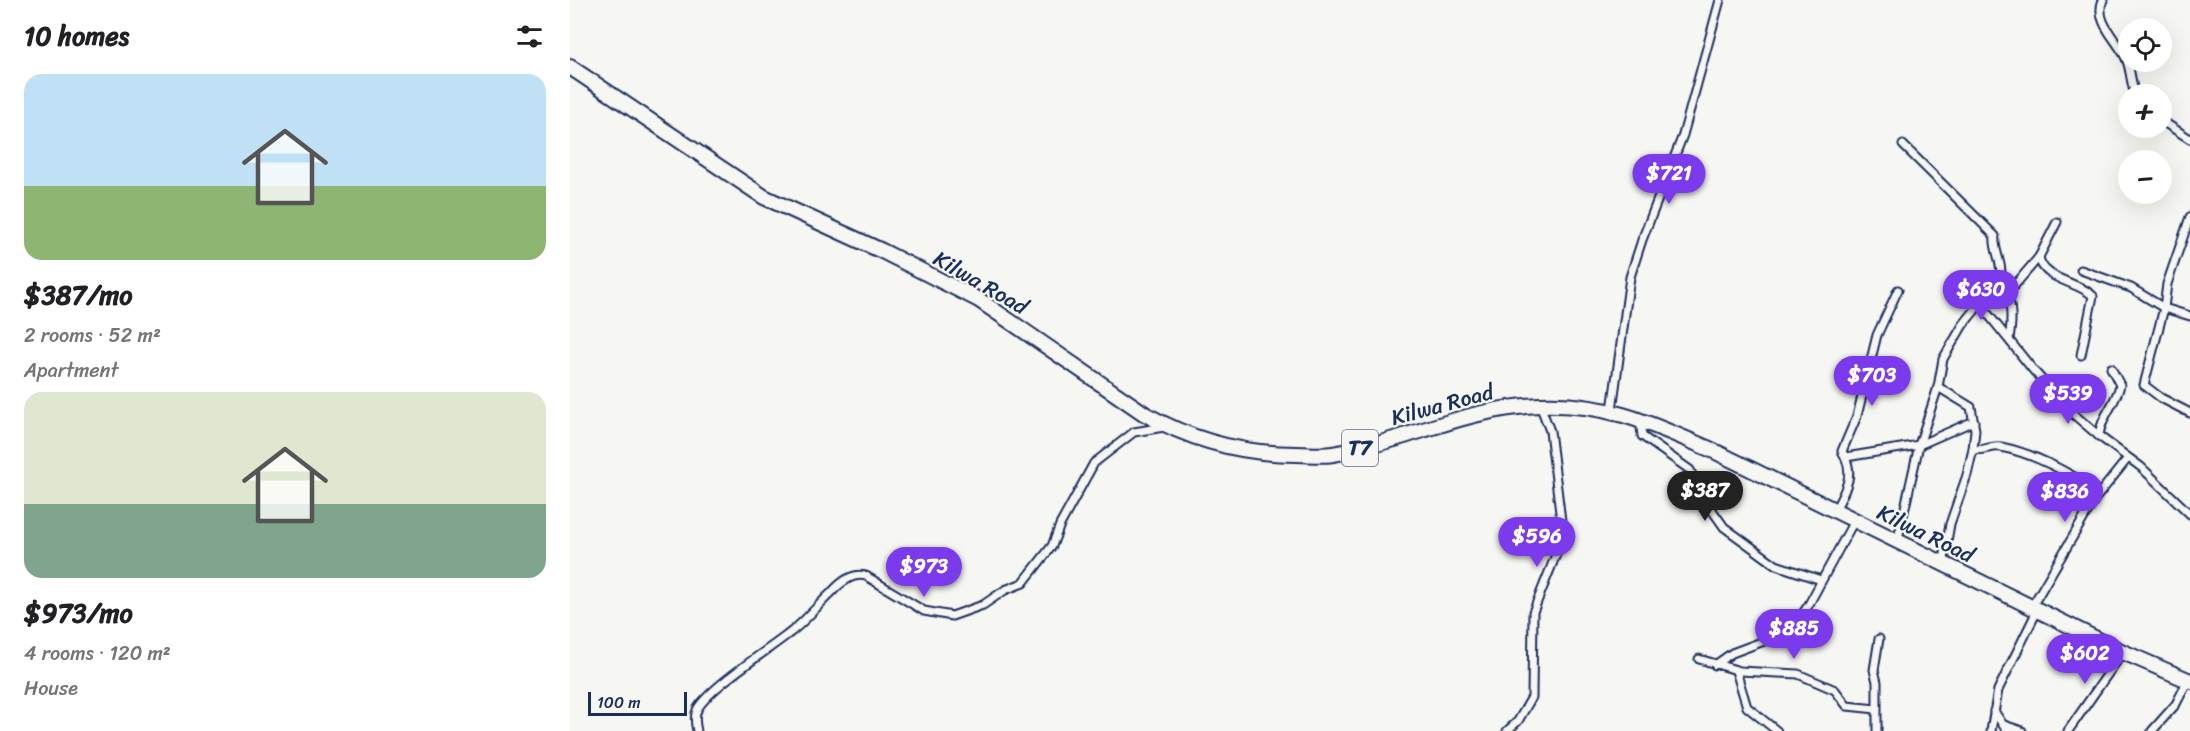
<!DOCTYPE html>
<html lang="en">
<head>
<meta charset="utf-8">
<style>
  body { margin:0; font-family:Sriracha,sans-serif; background:#f2f2f2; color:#202124; height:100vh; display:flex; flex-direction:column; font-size:22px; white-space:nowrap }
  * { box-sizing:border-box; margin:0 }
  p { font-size:20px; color:#757577 }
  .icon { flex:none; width:33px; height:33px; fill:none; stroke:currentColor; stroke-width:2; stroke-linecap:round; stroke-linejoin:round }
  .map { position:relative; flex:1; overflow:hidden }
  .sheet { display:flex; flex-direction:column; background:#fff; width:570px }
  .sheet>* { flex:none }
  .fabs { position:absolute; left:1548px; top:18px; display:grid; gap:12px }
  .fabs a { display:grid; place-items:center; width:54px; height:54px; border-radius:50%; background:#fff; box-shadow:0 6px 24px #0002; font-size:30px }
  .scale { position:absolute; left:18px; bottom:15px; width:99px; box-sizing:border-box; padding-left:6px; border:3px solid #1b2f5e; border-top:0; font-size:16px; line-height:21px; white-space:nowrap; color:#1b2f5e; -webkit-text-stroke:4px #f6f6f2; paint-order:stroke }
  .price { position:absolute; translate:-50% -51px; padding:0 14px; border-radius:21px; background:#7c3aed; color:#fff; font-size:20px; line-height:39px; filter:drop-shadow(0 2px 3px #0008) }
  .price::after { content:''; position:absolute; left:50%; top:36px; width:18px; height:14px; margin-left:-9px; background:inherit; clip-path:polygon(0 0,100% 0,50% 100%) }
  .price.on { background:#222; color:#fff }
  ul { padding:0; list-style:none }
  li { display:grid; align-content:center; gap:12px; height:318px; padding:0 24px }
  li span { display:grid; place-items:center; height:186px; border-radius:18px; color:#555 }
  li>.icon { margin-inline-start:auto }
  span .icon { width:108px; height:108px; fill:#fffc; stroke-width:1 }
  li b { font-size:26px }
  h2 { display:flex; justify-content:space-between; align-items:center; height:72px; padding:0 24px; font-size:26px }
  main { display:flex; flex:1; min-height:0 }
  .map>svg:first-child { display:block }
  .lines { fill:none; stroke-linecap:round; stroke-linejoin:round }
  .street-casing { stroke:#1b2f5e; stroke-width:11 }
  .highway-casing { stroke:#1b2f5e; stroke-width:18 }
  .street { stroke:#f6f6f2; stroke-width:7 }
  .highway { stroke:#f6f6f2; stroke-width:14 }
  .labels { text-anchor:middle; stroke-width:4.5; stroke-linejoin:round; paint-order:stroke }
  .shield { fill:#f6f6f2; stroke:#5d6b8a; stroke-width:1.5 }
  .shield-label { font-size:21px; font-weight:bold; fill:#1b2f5e }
  .street-label { font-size:22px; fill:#1b2f5e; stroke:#f6f6f2 }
</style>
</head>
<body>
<main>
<section class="sheet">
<h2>10 homes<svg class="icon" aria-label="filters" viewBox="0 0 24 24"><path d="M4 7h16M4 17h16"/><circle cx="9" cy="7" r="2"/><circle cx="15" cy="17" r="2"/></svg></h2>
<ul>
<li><span style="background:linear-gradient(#bfe0f5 60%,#8fb573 0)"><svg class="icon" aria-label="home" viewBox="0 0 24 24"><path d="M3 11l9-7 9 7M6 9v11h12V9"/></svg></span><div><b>$387/mo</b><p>2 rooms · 52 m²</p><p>Apartment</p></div></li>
<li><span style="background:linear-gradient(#dfe7d0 60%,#7fa58c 0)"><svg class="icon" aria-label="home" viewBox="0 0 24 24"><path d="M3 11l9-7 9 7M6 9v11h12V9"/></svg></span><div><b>$973/mo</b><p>4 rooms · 120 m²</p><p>House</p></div></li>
</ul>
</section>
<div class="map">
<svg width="1620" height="731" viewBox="0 0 1620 731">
  <rect width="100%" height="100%" fill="#f6f6f2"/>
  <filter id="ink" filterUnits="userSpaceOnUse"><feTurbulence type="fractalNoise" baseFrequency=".0167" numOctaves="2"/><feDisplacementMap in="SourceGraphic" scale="12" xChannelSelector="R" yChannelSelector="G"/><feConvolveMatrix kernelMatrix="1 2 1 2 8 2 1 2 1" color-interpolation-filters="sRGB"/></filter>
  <g filter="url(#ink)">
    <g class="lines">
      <g class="street-casing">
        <g id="street">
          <path d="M1533,0C1523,22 1550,42 1557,61C1561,72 1561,84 1565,94"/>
          <polyline points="1592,121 1620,139"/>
          <polyline points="1620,217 1597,284 1594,308 1574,385 1591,398 1620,413"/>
          <path d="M1469,257C1473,281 1509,281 1523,296L1511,355"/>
          <polyline points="1511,270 1561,288 1594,308 1620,316"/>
          <path d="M1430,279C1442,299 1443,317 1439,339"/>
          <polyline points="1438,293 1469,257 1487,222"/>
          <polyline points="1409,303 1464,371 1501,412 1529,436 1571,467 1620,514"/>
          <polyline points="1368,387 1401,407 1405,430 1403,449 1397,475 1380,524 1373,565"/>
          <polyline points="1042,410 1060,277 1072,240 1113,135 1150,0"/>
          <polyline points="1070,419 1072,436 1120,470 1130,493 1154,527 1206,565 1251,580"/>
          <path d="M1529,436C1531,416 1546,404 1550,385L1541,368"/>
          <path d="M1403,449C1414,452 1420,445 1431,447C1466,454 1499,473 1529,492"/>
          <polyline points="1276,457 1349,445 1404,421"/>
          <path d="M1264,512C1276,489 1286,474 1272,451L1287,416L1307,335L1328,290"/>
          <path d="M1327,543L1349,445L1368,387L1373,359L1393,325L1430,279C1434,264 1423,251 1425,236L1333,145"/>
          <polyline points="1461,608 1525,499 1558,458"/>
          <polyline points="1129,659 1170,671 1228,674 1265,690 1277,706 1306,709"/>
          <polyline points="1145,665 1162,653 1210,635 1226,623 1238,606 1284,521"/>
          <polyline points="1166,671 1177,707 1207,731"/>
          <polyline points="1424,711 1437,731"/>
          <polyline points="1434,725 1452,731"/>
          <path d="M127,731C125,723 124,715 128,708C142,686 195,652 217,635C234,623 246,607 261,593C270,583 282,572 296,576L354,611L382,616L413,605L435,590L453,583L482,546L490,525L524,463L564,432L594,427"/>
          <polyline points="937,731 948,721 962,697 963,612 993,537 980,431 970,405"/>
          <polyline points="1307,731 1307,682 1304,670 1309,639"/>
          <polyline points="1421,731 1428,690 1467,611"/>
          <polyline points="1498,731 1553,652"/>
          <polyline points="1582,731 1606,704 1618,680"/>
        </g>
      </g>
      <g class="highway-casing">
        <path id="highway" d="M0,67L194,197L312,251L409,300L575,414C623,441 671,454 726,454C738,454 751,456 763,454C835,442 895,408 970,405C1038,402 1084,425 1144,451L1553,652L1620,681"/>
      </g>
      <use href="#street" class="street"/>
      <use href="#highway" class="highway"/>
    </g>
  </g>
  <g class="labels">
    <rect class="shield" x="772" y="430" width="36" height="36" rx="4.5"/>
    <g class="shield-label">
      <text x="790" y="455">T7</text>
    </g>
    <g class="street-label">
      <text transform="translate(411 282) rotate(30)" y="8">Kilwa Road</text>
      <text transform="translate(872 404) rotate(-15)" y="8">Kilwa Road</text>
      <text transform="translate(1356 533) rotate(26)" y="8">Kilwa Road</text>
    </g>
  </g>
</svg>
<div class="fabs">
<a><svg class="icon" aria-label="locate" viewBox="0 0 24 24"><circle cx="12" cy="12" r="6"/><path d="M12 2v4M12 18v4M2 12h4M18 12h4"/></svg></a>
<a>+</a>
<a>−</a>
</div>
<div class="scale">100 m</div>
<b class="price" style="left:1099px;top:205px">$721</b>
<b class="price" style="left:1411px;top:321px">$630</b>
<b class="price" style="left:1302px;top:407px">$703</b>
<b class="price" style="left:1498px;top:425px">$539</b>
<b class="price on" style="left:1135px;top:522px">$387</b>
<b class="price" style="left:1495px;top:523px">$836</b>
<b class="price" style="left:967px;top:568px">$596</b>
<b class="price" style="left:354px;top:598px">$973</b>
<b class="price" style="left:1224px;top:660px">$885</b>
<b class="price" style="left:1515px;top:685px">$602</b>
</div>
</main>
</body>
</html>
